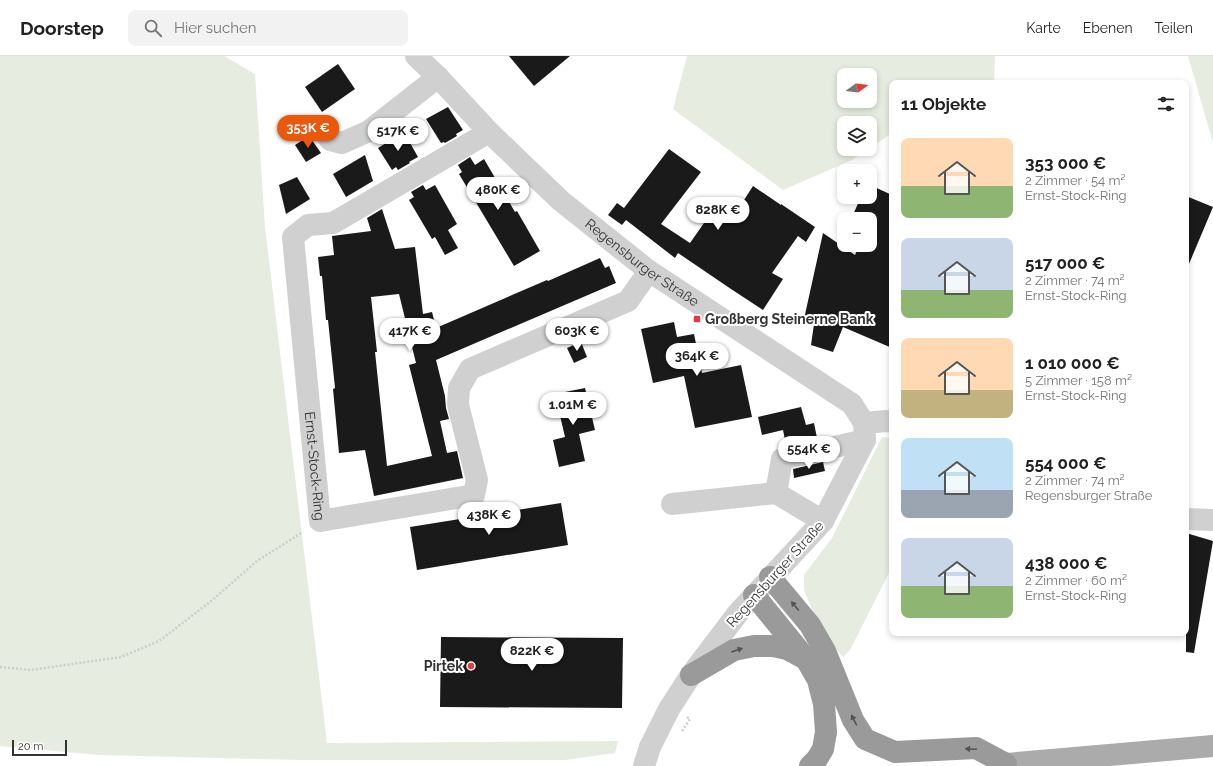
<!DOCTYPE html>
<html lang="de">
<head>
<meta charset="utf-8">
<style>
  body { margin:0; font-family:Raleway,sans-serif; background:#f2f2f2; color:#222; height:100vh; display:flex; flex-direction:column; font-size:15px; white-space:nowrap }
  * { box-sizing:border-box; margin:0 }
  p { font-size:13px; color:#767676 }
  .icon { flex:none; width:22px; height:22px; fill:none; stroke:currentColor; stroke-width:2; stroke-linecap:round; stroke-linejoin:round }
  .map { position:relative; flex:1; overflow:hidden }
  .sheet { position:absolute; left:889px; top:24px; width:300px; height:556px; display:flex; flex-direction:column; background:#fff; border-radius:8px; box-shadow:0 2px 6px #0003 }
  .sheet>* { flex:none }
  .needle { width:26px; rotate:75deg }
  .tools { position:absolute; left:837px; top:12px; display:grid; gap:8px }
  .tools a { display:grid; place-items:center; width:40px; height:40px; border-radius:8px; background:#fff; box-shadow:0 2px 6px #0003; font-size:20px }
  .scale { position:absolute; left:12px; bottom:10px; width:55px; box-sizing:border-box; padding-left:4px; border:2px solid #333; border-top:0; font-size:11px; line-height:14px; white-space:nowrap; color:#333; -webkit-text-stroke:3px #fff; paint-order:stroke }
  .price { position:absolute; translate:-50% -34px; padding:0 9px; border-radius:14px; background:#fff; color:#222; font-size:13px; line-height:26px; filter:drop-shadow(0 1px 2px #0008) }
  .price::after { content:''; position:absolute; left:50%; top:24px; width:12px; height:9px; margin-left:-6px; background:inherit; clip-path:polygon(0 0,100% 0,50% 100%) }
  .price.active { background:#ea580c; color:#fff }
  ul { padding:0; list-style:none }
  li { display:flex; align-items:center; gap:12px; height:100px; padding:0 12px }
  li span { display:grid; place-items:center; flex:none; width:112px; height:80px; border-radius:8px; color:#555 }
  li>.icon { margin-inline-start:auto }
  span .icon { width:48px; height:48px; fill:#fffc; stroke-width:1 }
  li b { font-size:17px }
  h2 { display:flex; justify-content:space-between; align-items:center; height:48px; padding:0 12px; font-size:17px }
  header { display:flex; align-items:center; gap:24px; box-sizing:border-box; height:56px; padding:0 20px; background:#fff; border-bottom:1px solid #e0e0e0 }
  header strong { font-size:19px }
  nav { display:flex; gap:22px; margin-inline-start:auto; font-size:14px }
  .search { width:280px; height:36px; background:#f2f2f2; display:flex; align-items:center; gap:10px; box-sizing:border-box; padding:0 14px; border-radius:8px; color:#767676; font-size:15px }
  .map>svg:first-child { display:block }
  .green { fill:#e6ecdf; fill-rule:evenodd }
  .building { fill:#1a1a1a; fill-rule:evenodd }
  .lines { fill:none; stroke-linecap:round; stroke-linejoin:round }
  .path { stroke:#cdcdcd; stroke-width:2.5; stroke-dasharray:2 2; stroke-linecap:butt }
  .minor { stroke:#d0d0d0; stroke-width:22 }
  .major { stroke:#ababab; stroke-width:22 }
  .highway { stroke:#9a9a9a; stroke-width:22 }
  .minor-bridge { stroke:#d0d0d0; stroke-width:22 }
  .oneway { fill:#525252 }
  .poi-dot { fill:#e63946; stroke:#fff; stroke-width:1.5 }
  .labels { text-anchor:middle; stroke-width:4; stroke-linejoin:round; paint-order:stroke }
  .street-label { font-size:14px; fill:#333; stroke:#fff }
  .poi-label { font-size:14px; font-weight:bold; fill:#333; stroke:#fff; text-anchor:start }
</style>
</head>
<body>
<header>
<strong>Doorstep</strong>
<div class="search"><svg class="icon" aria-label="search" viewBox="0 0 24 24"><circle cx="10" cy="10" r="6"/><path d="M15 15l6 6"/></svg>Hier suchen</div>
<nav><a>Karte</a><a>Ebenen</a><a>Teilen</a></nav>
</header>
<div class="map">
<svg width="1213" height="710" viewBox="0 0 1213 710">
  <rect width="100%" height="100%" fill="#fff"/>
  <g class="green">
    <polygon points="0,0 224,0 255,18 265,171 327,687 618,685 615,697 565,704 300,704 99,699 0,690"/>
    <path d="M687,0H995L994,27H892V77L870,92V67H844V93H868L852,104L783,134L673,53ZM844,19H870V45H844Z"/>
    <polygon points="1188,0 1213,0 1213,87"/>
    <polygon points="882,381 892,382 892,511 850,594 843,601 832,588 811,551 804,534 804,519 832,482"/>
  </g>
  <g class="building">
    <polygon points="509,0 570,0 534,30"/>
    <polygon points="338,8 355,33 322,56 305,31"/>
    <polygon points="448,51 463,74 456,78 457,80 445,87 444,86 441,87 426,63"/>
    <polygon points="404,76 418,101 409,106 410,107 398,114 396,111 392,114 378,92"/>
    <polygon points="309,80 321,97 306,106 295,89"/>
    <polygon points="669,93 701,116 661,168 690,187 718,147 735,158 753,130 781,149 781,148 815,171 806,186 798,180 772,217 783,223 763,254 731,233 678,197 675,202 626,164 622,169 608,159 617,147 624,152"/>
    <polygon points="365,99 373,125 346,141 333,118"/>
    <polygon points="470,101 475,109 484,103 515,156 517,155 540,195 514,210 459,118 462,116 458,109"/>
    <polygon points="297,121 310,143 286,158 279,129"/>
    <polygon points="423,129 426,134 435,129 457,168 448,174 458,192 445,199 435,181 432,183 409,144 414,141 411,136"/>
    <polygon points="870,129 892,139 892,292 843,271 833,296 811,289 814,268 804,263 823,177 855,199 859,189 870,189 870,163 851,163 861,141 870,141"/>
    <polygon points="1186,140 1213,151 1186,215"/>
    <path d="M382,153L395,193L415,191L423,258L432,256L436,272L547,224L548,225L600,202L605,212L609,210L616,227L436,304L445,340L446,352L449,363L440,365L447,397L457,395L463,422L374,440L365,394L339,397L333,333L335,332L328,264H326L322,220H320L318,201L334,199L332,180L371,175L367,162ZM399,238L416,307L409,309L432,400L387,410L375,296H377L371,241Z"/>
    <polygon points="674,266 677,281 694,278 702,317 741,309 752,361 695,372 684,320 653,327 641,273"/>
    <polygon points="581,286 587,301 574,307 567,292"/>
    <polygon points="585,332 595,374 579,378 585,405 559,411 553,384 565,381 555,338"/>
    <polygon points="801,351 806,369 814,367 817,382 786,389 783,374 762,379 758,361"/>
    <polygon points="823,406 825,415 794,422 793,413"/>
    <polygon points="561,447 568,489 417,514 410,471"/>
    <polygon points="1186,477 1213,485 1194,597 1186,596"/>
    <polygon points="441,581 623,582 622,652 440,651"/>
  </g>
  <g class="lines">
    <g class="path">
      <polyline points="0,611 31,614 121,601 159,585 210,546 257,505 303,476"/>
      <polyline points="682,675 690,663 687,661"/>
    </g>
    <g class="minor">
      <path id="s1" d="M416,0L438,21L489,76L561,145L649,215L852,348L864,367L865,384L823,465L738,557L691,619L669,653L650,691"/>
      <polyline points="323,74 330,84 342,87 369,75 438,21"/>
      <path id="s2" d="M489,76L333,167L308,169L293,181L320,465L474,439L477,424L458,349L459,332L470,313L628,245L649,215"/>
      <polyline points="864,367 886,365 892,366"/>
      <polyline points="776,437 782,403 865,384"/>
      <polyline points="672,448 776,437 823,465"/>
      <polyline points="1186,463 1213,464"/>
    </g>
    <polyline class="major" points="1006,708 1213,690"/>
    <g class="highway">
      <polyline points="770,521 810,569 825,595 853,664 865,683 895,696 976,692 1006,708"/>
      <polyline points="754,539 806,603 818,624 824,648 826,676 823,693 817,703 810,710"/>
      <polyline points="691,619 734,594 754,590 773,590 787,593 804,602"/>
    </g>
    <polyline class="minor-bridge" points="644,710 650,691"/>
  </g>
  <defs><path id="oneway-solid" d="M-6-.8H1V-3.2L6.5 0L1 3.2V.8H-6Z"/></defs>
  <g class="oneway">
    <use href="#oneway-solid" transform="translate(795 550) rotate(-130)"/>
    <use href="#oneway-solid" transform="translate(737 594) rotate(-19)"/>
    <use href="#oneway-solid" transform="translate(854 664) rotate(-117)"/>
    <use href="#oneway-solid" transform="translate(971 693) rotate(-178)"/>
  </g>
  <g class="poi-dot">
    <rect x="693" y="259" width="8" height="8" rx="2"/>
    <circle cx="471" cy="610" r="4"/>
  </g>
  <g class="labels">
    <g class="street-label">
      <text dy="5" stroke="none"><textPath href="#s1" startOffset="307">Regensburger Straße</textPath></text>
      <text dy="5" stroke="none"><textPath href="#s2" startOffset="455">Ernst-Stock-Ring</textPath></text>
      <text transform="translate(775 518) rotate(-48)" y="5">Regensburger Straße</text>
    </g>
    <g class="poi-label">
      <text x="705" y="268">Großberg Steinerne Bank</text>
      <text x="463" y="615" text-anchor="end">Pirtek</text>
    </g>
  </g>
</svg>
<div class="tools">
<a><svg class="needle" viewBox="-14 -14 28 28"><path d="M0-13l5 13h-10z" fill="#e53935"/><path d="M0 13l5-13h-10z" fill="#767676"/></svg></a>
<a><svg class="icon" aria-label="layers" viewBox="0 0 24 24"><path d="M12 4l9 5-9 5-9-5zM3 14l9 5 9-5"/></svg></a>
<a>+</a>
<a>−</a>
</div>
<div class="scale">20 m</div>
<b class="price active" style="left:308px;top:93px">353K €</b>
<b class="price" style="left:398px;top:96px">517K €</b>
<b class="price" style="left:498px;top:155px">480K €</b>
<b class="price" style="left:718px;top:175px">828K €</b>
<b class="price" style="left:410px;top:296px">417K €</b>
<b class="price" style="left:577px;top:296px">603K €</b>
<b class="price" style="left:697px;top:321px">364K €</b>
<b class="price" style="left:573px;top:370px">1.01M €</b>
<b class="price" style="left:809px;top:414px">554K €</b>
<b class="price" style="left:489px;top:480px">438K €</b>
<b class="price" style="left:532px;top:616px">822K €</b>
<section class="sheet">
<h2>11 Objekte<svg class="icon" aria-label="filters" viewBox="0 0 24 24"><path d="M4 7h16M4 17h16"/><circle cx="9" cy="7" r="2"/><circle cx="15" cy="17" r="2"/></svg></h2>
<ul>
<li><span style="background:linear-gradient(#ffd9b3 60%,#8fb573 0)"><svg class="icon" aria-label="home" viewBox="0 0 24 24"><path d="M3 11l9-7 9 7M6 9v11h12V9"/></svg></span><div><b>353 000 €</b><p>2 Zimmer · 54 m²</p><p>Ernst-Stock-Ring</p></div></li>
<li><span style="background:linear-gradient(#c9d6e8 65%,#8fb573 0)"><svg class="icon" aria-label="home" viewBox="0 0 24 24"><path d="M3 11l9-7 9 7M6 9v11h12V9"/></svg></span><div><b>517 000 €</b><p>2 Zimmer · 74 m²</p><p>Ernst-Stock-Ring</p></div></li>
<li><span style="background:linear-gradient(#ffd9b3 65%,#c2b280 0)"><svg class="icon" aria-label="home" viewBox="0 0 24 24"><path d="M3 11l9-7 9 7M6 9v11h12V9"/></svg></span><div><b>1 010 000 €</b><p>5 Zimmer · 158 m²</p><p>Ernst-Stock-Ring</p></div></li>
<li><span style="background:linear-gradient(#bfe0f5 65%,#9aa5b1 0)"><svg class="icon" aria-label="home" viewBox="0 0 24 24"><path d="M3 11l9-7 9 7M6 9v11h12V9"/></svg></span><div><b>554 000 €</b><p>2 Zimmer · 74 m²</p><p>Regensburger Straße</p></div></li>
<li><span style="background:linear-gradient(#c9d6e8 60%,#8fb573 0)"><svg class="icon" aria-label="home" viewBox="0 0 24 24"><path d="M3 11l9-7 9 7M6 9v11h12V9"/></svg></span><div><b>438 000 €</b><p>2 Zimmer · 60 m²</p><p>Ernst-Stock-Ring</p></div></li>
</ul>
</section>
</div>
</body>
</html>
